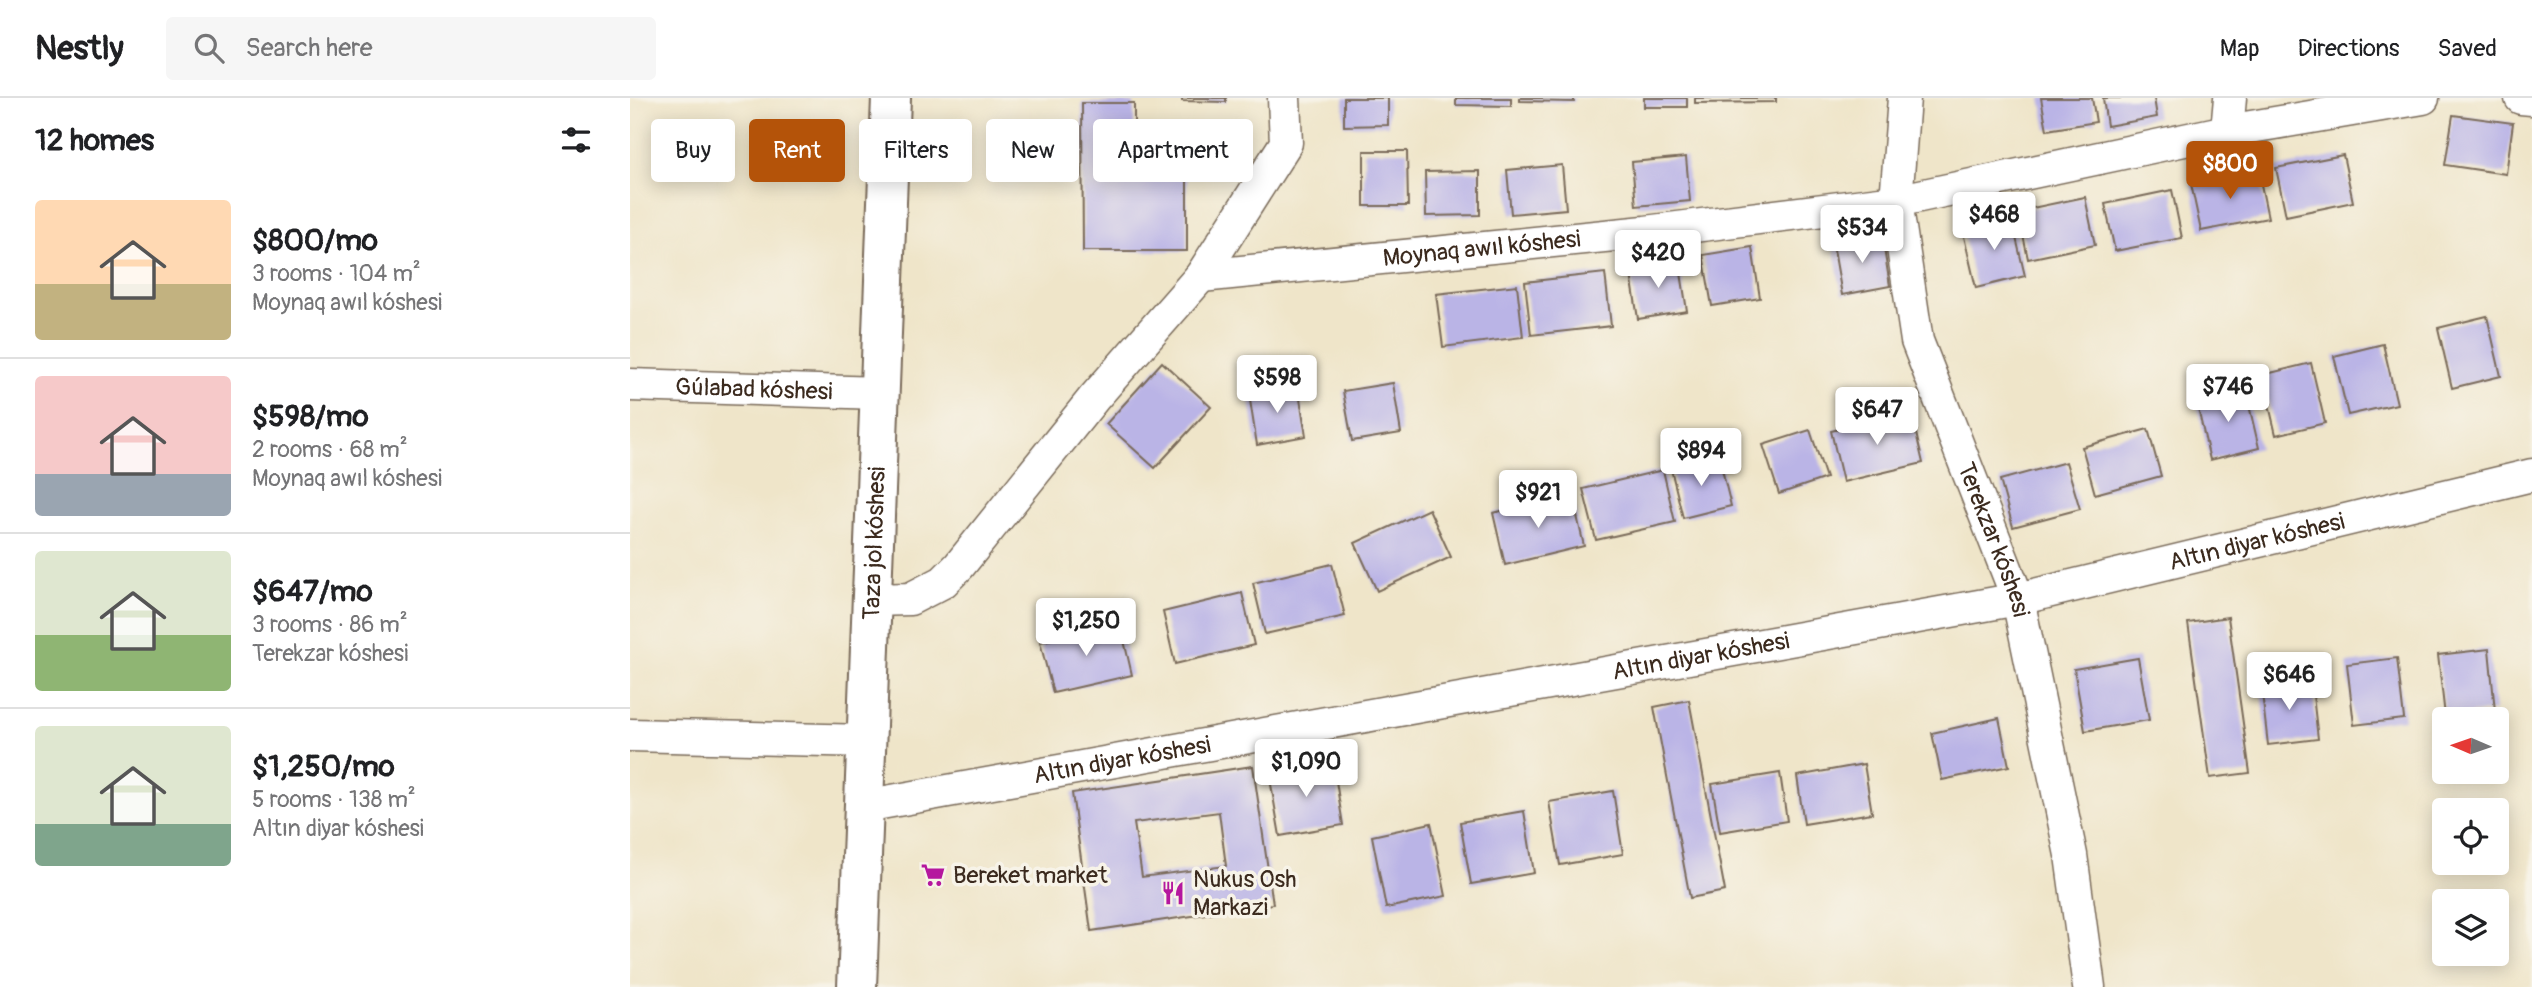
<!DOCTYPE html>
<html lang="en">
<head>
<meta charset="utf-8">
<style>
  body { margin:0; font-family:Pangolin,sans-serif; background:#f6f6f6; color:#202124; height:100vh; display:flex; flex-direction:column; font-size:26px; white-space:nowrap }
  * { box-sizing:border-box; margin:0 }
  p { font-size:23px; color:#757577 }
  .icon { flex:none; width:38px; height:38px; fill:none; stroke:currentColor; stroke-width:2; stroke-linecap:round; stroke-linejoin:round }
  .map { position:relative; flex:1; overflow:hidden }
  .drawer { display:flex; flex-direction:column; background:#fff; width:630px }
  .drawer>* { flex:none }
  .guide { position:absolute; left:21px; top:21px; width:665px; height:63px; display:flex; gap:14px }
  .needle { width:46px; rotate:272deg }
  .controls { position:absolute; left:1802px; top:609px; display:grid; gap:14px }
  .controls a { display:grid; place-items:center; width:77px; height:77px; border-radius:7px; background:#fff; box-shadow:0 4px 18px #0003; font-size:35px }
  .price { position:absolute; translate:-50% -60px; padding:0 16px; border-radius:7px; background:#fff; color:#222; font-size:23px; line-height:46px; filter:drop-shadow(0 2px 4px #0008) }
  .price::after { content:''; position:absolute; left:50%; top:42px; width:21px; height:16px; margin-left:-10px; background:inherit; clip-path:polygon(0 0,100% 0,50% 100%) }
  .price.current { background:#b45309; color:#fff }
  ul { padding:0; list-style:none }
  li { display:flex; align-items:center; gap:21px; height:175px; padding:0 35px }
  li+li { border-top:2px solid #e0e0e0 }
  li span { display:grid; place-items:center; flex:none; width:196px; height:140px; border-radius:7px; color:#555 }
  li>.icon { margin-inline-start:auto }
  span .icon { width:84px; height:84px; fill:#fffc; stroke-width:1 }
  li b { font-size:30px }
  h2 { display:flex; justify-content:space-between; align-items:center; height:84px; padding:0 35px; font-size:30px }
  .tag { padding:0 24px; border-radius:7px; background:#fff; box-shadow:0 4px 18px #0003; font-size:24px; line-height:63px }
  .tag.current { background:#b45309; color:#fff }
  header { display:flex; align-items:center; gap:42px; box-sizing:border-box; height:98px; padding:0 35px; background:#fff; border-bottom:2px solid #e0e0e0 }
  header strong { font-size:33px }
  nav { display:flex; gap:38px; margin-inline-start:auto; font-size:24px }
  .search { width:490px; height:63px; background:#f6f6f6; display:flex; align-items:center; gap:18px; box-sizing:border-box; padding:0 24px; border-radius:7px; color:#757577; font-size:26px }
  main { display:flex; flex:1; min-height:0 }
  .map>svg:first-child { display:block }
  .building { fill:#bab4e6; fill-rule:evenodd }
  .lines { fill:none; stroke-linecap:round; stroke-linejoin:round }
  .minor-casing { stroke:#7a6b5a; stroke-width:35 }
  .major-casing { stroke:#7a6b5a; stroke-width:42 }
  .minor { stroke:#fff; stroke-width:32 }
  .major { stroke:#fff; stroke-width:38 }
  .labels { text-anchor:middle; stroke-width:7; stroke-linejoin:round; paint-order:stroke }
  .street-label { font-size:24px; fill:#3b2a1e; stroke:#f7f3e8 }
  .poi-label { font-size:24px; fill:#3b2a1e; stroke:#f7f3e8; text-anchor:start }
</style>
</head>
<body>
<header>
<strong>Nestly</strong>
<div class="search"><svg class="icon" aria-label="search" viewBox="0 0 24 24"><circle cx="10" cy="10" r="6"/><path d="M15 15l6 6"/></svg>Search here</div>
<nav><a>Map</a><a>Directions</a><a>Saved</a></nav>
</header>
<main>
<section class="drawer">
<h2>12 homes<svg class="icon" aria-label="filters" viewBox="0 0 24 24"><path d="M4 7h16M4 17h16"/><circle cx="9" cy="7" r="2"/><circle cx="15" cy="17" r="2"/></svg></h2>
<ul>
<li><span style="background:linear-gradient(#ffd9b3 60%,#c2b280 0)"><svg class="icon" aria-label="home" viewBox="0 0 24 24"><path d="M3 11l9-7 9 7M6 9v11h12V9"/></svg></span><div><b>$800/mo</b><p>3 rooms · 104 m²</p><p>Moynaq awıl kóshesi</p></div></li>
<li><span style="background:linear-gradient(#f6c9c9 70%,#9aa5b1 0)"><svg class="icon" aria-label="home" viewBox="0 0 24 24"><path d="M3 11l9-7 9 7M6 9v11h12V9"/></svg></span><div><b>$598/mo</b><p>2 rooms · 68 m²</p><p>Moynaq awıl kóshesi</p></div></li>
<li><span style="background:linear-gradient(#dfe7d0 60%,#8fb573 0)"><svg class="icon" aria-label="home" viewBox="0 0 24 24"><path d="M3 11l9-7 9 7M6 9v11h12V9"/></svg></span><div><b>$647/mo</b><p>3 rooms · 86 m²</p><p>Terekzar kóshesi</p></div></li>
<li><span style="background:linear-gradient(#dfe7d0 70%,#7fa58c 0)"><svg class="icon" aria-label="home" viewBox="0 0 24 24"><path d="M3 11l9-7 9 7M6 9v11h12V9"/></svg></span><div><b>$1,250/mo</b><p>5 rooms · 138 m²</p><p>Altın diyar kóshesi</p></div></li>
</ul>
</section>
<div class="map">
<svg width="1902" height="889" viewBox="0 0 1902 889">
  <rect width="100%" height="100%" fill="#f7f3e8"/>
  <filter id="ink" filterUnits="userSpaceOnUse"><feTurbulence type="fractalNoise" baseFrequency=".0143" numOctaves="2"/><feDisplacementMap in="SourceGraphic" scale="14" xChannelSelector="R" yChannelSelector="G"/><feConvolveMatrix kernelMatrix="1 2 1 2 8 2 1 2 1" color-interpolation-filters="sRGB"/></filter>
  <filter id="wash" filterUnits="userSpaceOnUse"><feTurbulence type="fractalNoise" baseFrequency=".00686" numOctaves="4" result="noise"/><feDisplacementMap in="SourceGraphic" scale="28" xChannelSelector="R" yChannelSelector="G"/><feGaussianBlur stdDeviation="1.57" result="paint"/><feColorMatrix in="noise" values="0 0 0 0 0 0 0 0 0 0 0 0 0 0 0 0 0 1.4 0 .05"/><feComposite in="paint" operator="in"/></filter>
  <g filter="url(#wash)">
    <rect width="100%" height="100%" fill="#efe5c9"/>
    <g id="blocks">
      <g class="building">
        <polygon points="552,0 596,0 596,4 552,3"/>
        <polygon points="714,0 758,0 758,27 714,28"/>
        <polygon points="826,0 881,0 881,8 826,7"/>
        <polygon points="890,0 944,0 944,4 890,3"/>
        <rect x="1014" y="0" width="43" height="9"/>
        <polygon points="1065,0 1146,0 1146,4 1065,5"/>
        <polygon points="1411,0 1462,0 1466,24 1417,32"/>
        <polygon points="1473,0 1524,0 1527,19 1477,28"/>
        <polygon points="452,5 504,5 504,63 557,63 557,153 453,153"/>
        <polygon points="1823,17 1883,25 1876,76 1815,67"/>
        <polygon points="734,53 777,53 778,108 734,108"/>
        <polygon points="1713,57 1723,104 1656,118 1646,70"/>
        <polygon points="1056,59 1060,103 1006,108 1002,64"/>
        <polygon points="932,67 936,111 881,116 877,72"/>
        <polygon points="1628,72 1638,120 1571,133 1561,86"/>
        <polygon points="850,73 850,117 796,118 795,74"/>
        <polygon points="1542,92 1552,140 1485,153 1475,106"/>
        <polygon points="1455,99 1465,147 1398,161 1388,113"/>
        <polygon points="1381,118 1395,178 1346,190 1332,130"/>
        <polygon points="1252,138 1260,188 1212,197 1203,146"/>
        <polygon points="1122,149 1130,200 1082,208 1073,157"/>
        <polygon points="1049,162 1057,213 1008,221 1000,170"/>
        <polygon points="975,175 981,228 901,237 895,184"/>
        <polygon points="887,187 893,239 813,249 806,196"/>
        <polygon points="1857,218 1871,278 1822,290 1808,230"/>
        <polygon points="1753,246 1767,306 1718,317 1704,258"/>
        <polygon points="532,264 581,309 525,370 476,326"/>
        <polygon points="1681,265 1695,325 1646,337 1632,277"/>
        <polygon points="763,285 771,335 722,343 713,293"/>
        <polygon points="668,288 676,338 627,347 619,296"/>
        <polygon points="1615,290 1629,350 1580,362 1566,302"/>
        <polygon points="1281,314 1293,365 1213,384 1201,333"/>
        <polygon points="1518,331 1531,378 1465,396 1452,349"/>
        <polygon points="1180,332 1196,380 1149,396 1133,347"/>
        <polygon points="1089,359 1101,408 1053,420 1041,371"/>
        <polygon points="1436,364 1450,411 1383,429 1370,382"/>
        <polygon points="1033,372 1045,424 966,442 953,391"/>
        <polygon points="942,396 954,448 875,467 863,415"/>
        <polygon points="799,411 821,459 747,493 725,445"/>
        <polygon points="702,466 715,518 635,536 623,485"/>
        <polygon points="612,495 624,547 545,566 533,514"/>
        <polygon points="1598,519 1620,675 1580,680 1558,525"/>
        <polygon points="490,525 502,577 423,595 410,544"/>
        <polygon points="1859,551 1865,613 1815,618 1808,557"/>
        <polygon points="1508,560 1519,622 1455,633 1444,571"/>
        <polygon points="1767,560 1774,621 1724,627 1717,566"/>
        <polygon points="1681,580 1688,641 1638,647 1631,586"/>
        <polygon points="1059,602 1095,793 1060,800 1024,609"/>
        <polygon points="1369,620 1379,668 1312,682 1302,635"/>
        <polygon points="703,664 713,727 650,738 639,675"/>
        <polygon points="1234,666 1242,715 1174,726 1167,678"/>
        <path d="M623,668L643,806L461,833L442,695ZM589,714L596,768L512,779L504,725Z"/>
        <polygon points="1150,675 1157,723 1090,734 1082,686"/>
        <polygon points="983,693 993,756 930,767 919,704"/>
        <polygon points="894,713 904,775 841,786 830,724"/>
        <polygon points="801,725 816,798 756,810 742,738"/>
      </g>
    </g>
  </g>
  <g filter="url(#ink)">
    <use href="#blocks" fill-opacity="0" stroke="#7a6b5a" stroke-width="2"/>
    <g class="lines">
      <g class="minor-casing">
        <g id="minor">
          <path id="s1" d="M1274,0L1266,103L1287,243L1388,501L1441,757L1459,889"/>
          <polyline points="1891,0 1902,1"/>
          <polyline points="1597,33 1600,0"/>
          <path id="s2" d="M571,178L1015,134L1266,103L1597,33L1793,0"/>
          <path id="s3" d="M0,287L250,295"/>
          <polyline points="242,502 280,501 313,484 329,468 464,300 571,178 656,45 654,0"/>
          <polyline points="0,637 237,643"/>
          <path id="s4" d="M234,708L1388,501L1902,377"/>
        </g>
      </g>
      <g class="major-casing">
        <g id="major">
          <path id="s5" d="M227,889L261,0"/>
        </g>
      </g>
      <use href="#minor" class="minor"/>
      <use href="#major" class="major"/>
    </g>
  </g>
  <defs>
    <g id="supermarket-bare" transform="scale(1.89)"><path d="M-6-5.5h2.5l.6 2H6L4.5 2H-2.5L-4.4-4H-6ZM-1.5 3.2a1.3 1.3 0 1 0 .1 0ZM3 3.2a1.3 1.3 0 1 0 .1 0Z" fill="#b5179e" stroke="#f7f3e8" stroke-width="2.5" paint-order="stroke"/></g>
    <g id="restaurant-bare" transform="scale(1.89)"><path d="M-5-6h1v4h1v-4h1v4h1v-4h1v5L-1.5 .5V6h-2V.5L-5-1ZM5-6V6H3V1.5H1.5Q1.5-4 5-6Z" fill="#b5179e" stroke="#f7f3e8" stroke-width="2.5" paint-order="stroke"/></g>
  </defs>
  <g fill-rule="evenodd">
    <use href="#supermarket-bare" x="303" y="777"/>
    <use href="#restaurant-bare" x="543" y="795"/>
  </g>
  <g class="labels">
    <g class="street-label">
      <text dy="8" stroke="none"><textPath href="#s2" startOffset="282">Moynaq awıl kóshesi</textPath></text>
      <text dy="8" stroke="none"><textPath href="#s3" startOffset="124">Gúlabad kóshesi</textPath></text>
      <text dy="8" stroke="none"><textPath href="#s1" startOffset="458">Terekzar kóshesi</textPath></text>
      <text dy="8" stroke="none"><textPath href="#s4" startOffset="1418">Altın diyar kóshesi</textPath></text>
      <text dy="8" stroke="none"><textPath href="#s5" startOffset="444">Taza jol kóshesi</textPath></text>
      <text dy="8" stroke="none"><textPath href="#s4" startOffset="850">Altın diyar kóshesi</textPath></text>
      <text dy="8" stroke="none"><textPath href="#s4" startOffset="262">Altın diyar kóshesi</textPath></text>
    </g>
    <g class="poi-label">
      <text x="323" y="785">Bereket market</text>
      <text x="563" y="789">Nukus Osh<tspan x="563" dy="28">Markazi</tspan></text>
    </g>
  </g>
</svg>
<div class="controls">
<a><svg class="needle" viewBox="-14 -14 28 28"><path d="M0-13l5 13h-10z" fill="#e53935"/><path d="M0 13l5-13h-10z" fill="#757577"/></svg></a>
<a><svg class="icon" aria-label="locate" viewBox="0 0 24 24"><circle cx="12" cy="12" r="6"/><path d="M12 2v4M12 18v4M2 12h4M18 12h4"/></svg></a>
<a><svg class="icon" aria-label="layers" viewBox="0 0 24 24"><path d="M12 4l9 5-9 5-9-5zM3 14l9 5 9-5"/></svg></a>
</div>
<b class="price current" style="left:1600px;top:103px">$800</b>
<b class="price" style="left:1364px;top:154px">$468</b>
<b class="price" style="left:1232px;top:167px">$534</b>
<b class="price" style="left:1028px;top:192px">$420</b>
<b class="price" style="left:647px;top:317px">$598</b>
<b class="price" style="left:1598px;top:326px">$746</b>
<b class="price" style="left:1247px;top:349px">$647</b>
<b class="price" style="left:1071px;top:390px">$894</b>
<b class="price" style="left:908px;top:432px">$921</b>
<b class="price" style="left:456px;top:560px">$1,250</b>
<b class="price" style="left:1659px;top:614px">$646</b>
<b class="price" style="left:676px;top:701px">$1,090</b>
<div class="guide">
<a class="tag">Buy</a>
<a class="tag current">Rent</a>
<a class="tag">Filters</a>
<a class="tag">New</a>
<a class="tag">Apartment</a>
</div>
</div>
</main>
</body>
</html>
